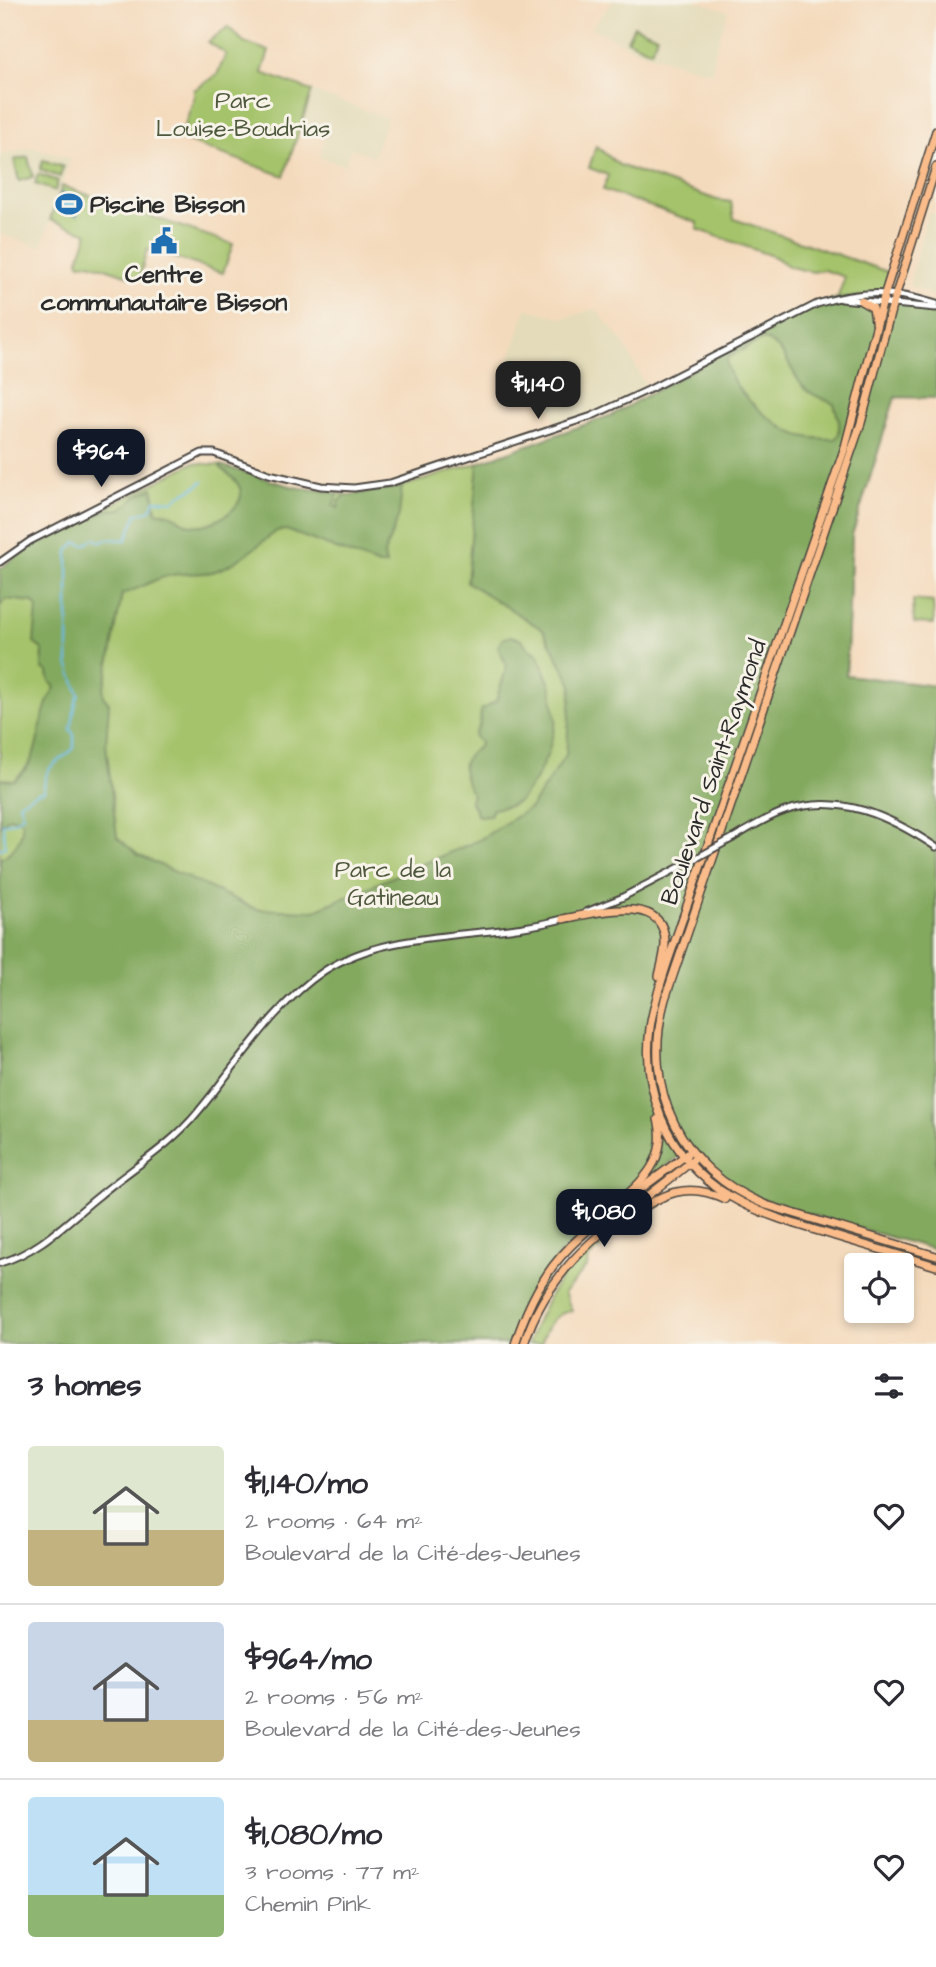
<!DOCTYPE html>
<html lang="en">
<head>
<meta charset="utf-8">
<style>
  body { margin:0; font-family:"Architects Daughter",sans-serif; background:#f2f2f3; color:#2b2b33; height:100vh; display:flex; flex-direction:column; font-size:26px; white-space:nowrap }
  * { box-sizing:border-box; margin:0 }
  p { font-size:23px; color:#7c7c81 }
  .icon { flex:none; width:38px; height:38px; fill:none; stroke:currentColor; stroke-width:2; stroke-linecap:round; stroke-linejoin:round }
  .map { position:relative; height:1344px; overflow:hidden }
  .drawer { display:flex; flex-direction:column; background:#fff; flex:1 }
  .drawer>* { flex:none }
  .controls { position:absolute; left:844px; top:1253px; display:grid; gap:14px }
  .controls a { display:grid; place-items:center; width:70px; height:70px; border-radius:7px; background:#fff; box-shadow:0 4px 10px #0003; font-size:35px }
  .price { position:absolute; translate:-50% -60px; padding:0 16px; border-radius:14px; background:#111827; color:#fff; font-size:23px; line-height:46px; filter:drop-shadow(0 2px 4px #0008) }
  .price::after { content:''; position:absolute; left:50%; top:42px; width:21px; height:16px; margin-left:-10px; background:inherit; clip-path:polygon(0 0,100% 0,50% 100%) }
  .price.current { background:#222; color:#fff }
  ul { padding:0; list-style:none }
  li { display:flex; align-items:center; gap:21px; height:175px; padding:0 28px }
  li+li { border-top:2px solid #e1e1e2 }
  li span { display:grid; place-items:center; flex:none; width:196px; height:140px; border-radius:7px; color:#555 }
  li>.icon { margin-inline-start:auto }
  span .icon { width:84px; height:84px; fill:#fffc; stroke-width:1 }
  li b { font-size:30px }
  h2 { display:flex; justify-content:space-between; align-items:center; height:84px; padding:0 28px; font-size:30px }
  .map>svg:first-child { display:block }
  .built { fill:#e4dbba }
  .green { fill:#a4c36b; stroke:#68774b; stroke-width:2 }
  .forest { fill:#83a95f; stroke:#576a45; stroke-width:2; fill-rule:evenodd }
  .water { fill:#68bbe4; stroke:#4a7388; stroke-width:2 }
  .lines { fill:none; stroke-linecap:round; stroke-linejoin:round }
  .stream { stroke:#68bbe4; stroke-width:2 }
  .minor-casing { stroke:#494541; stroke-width:9 }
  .major-casing { stroke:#494541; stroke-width:10 }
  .minor { stroke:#fff; stroke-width:5 }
  .major { stroke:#f9bc8a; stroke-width:7 }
  .minor-bridge-casing { stroke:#494541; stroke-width:9; stroke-linecap:butt }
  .minor-bridge { stroke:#fff; stroke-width:5 }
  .labels { text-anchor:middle; stroke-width:6; stroke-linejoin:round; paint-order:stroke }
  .park-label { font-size:24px; fill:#4f593e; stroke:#f7f3e8 }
  .poi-label { font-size:24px; font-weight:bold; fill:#2b2b2b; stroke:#f7f3e8; text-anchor:start }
  .street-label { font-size:24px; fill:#2b2b2b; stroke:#f7f3e8 }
</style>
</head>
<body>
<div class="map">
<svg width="936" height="1344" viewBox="0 0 936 1344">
  <rect width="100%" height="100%" fill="#f7f3e8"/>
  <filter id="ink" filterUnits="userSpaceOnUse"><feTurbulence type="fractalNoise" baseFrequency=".0143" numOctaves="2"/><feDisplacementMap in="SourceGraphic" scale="14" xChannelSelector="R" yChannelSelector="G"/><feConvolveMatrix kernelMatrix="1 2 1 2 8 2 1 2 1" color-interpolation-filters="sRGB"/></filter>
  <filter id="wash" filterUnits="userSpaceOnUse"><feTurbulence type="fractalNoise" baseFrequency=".00686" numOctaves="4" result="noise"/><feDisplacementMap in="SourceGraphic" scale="28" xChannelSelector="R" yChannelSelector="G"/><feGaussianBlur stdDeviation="1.57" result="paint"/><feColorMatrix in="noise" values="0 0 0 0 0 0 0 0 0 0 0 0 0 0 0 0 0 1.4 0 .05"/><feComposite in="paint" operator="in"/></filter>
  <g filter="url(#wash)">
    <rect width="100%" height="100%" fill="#f4dabc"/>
    <g class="built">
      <polygon points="614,0 693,0 728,11 715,53 712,73 637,51 591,28"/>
      <polygon points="312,91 387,118 374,156 351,149 345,166 319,157 325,139 299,130"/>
      <polygon points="32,147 71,158 41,247 0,234 0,155"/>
      <polygon points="928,212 936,215 936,297 909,285"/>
      <polygon points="526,308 564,318 595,309 623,342 648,390 557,428 538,367 507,367"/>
    </g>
    <g class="green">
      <polygon points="634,26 657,36 651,51 627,40"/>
      <polygon points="228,27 244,42 269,51 262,73 312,91 284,176 180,139 194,98 194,90 217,75 226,54 208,42"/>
      <polygon points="596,146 619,165 717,200 731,202 734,219 891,273 885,293 841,299 885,297 926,303 936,398 895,397 852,535 846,675 936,1250 691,1146 648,1180 0,1344 0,572 30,547 193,463 220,465 263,479 312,491 350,495 407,485 478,463 612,415 784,318 837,299 845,277 824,270 813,272 790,267 775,257 697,229 698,223 603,190 608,175 589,168"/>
      <polygon points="28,157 33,177 19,181 14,160"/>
      <polygon points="43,160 63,167 60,177 40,170"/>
      <polygon points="38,174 58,181 55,191 35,184"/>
      <polygon points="62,186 233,244 223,273 147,249 140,277 138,279 90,263 80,264 78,261 88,233 50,220"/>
      <polygon points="913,600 933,602 934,624 914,623"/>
      <path d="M601,1240L603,1245L589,1258L587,1266L564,1293L572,1310C552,1315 547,1326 541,1344H528C544,1300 562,1267 601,1240Z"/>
    </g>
    <g class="forest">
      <path d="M885,297L936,305V398L895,397L852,535L846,675L936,686V1250L786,1208L756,1197L735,1187L718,1175L691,1146L558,1256L512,1344H0V859C14,851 24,838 22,821L10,817L0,825V779L14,780C46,757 34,718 55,688L49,679L48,672L42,668L43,650L34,643L37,608L33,602L6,599L0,606V569L24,550L106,510L119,509L128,504L136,496L153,488L156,512C162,514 166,512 172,515C178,518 184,524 191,525C207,529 243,511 241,492C239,481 228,474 220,467V465L293,487L334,492L338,495L333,505L338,508L339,501L345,496L402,487L399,515L384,554L386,565H379L286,530L277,531C256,546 237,565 212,572C197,575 182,572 168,576C151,580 138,590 122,594L107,676C104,685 100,697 109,703L106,744L117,837L138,855L256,909L313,911L479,840L531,807L566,755L572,685L543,630L467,582L478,463L612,415L784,318L833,299ZM763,339C788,350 786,364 801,384C808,394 823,399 834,404L839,421V434L835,439C824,439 813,439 802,436C777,430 723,385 727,358Z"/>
      <path d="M511,636L522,640L528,648L538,654L551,688L556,721L548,754L534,782L519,801L509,806L493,809L490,815L478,816L470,800L472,794C461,773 457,761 479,747L480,743L474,735L480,724L481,710L496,701L507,666L498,647L502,639Z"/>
    </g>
    <polygon class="water" points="62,193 82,200 77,215 57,208"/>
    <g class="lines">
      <path class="stream" d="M0,849L5,847L3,824L15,821L23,815L19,803L36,793L44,791C44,763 56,766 74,748V735L70,729C76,717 72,706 79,695L68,664V551L76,542L85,545L95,538L100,542L107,539L126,540L137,514L151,510L155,500L174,501C179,493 194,491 203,481"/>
    </g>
  </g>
  <g filter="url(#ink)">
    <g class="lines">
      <g class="minor-casing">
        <g id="minor">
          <polyline points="841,299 936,308"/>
          <path d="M0,562L30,541L202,453H214L269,474L321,486L354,488L390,483L592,416L648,390L817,304C861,290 892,290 936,304"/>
          <path d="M733,838C750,828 767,817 785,811C840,792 891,817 936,847"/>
          <polyline points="586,912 621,898 693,860"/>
          <path d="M0,1263C41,1251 67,1221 100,1195C132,1168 170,1146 197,1113C236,1067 273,1005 324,971C391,927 491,940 566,918"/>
        </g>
      </g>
      <g class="major-casing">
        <g id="major">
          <path d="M936,131L885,293L845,447L668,961C661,983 653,1005 650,1028C646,1058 650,1089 661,1117C693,1193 756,1213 829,1234C864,1245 900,1255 936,1266"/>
          <path d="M936,167L891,310L861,423L665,999C640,1089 681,1171 766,1205L936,1256"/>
          <polyline points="861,301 873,308 875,321"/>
          <path d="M563,919C592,914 666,891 665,943C665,954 661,966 659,976"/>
          <path d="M615,1205C642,1182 669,1159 658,1119"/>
          <path d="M624,1220C660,1197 682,1179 725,1199"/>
          <path d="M515,1344C524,1316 536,1289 553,1266C587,1222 644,1189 687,1154"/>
          <path d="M524,1344C553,1253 625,1218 693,1160"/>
        </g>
      </g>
      <use href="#minor" class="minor"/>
      <use href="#major" class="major"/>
      <g class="minor-bridge-casing">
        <polyline id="minor-bridge" points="693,860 733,838"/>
      </g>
      <use href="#minor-bridge" class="minor-bridge"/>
    </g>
  </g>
  <defs>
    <g id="stadium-bare" transform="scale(2.1)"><path d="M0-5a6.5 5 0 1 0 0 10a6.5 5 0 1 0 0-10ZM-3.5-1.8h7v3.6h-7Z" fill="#1f6fb2" stroke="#f7f3e8" stroke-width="2.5" paint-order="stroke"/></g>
    <g id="civic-bare" transform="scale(2.1)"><path d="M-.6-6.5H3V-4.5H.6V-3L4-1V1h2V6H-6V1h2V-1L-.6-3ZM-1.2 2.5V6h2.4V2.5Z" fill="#1f6fb2" stroke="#f7f3e8" stroke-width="2.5" paint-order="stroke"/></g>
  </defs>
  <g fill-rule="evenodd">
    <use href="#stadium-bare" x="69" y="204"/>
    <use href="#civic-bare" x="164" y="241"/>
  </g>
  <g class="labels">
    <g class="park-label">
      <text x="243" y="108">Parc<tspan x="243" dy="28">Louise-Boudrias</tspan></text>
      <text x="393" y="877">Parc de la<tspan x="393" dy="28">Gatineau</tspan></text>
    </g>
    <g class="poi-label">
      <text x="90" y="212">Piscine Bisson</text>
      <text x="164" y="282" text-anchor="middle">Centre<tspan x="164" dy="28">communautaire Bisson</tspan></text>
    </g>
    <g class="street-label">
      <text transform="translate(713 772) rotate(-71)" y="8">Boulevard Saint-Raymond</text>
    </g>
  </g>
</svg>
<div class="controls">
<a><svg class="icon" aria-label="locate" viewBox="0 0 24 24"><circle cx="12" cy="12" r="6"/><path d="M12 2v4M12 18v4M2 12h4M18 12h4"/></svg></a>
</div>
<b class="price current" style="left:538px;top:421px">$1,140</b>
<b class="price" style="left:101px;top:489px">$964</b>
<b class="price" style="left:604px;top:1249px">$1,080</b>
</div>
<section class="drawer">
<h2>3 homes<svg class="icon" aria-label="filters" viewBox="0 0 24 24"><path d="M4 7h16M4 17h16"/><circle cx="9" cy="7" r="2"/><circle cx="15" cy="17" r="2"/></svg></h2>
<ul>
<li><span style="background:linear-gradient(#dfe7d0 60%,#c2b280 0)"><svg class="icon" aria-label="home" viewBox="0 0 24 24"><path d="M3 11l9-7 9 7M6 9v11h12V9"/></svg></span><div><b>$1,140/mo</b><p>2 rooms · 64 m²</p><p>Boulevard de la Cité-des-Jeunes</p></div><svg class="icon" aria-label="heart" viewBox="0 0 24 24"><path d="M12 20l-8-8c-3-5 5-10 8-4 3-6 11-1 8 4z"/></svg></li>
<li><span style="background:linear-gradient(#c9d6e8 70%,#c2b280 0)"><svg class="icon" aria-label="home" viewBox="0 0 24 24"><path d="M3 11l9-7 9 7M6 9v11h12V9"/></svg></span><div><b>$964/mo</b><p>2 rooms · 56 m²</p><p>Boulevard de la Cité-des-Jeunes</p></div><svg class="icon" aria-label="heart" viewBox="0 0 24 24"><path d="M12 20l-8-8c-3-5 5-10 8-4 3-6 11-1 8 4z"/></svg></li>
<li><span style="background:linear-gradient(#bfe0f5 70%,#8fb573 0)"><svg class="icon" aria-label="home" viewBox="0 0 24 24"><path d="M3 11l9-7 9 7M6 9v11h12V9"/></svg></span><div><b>$1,080/mo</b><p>3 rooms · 77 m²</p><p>Chemin Pink</p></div><svg class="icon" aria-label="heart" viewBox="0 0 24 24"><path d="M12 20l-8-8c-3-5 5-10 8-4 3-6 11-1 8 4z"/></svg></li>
</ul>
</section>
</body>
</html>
